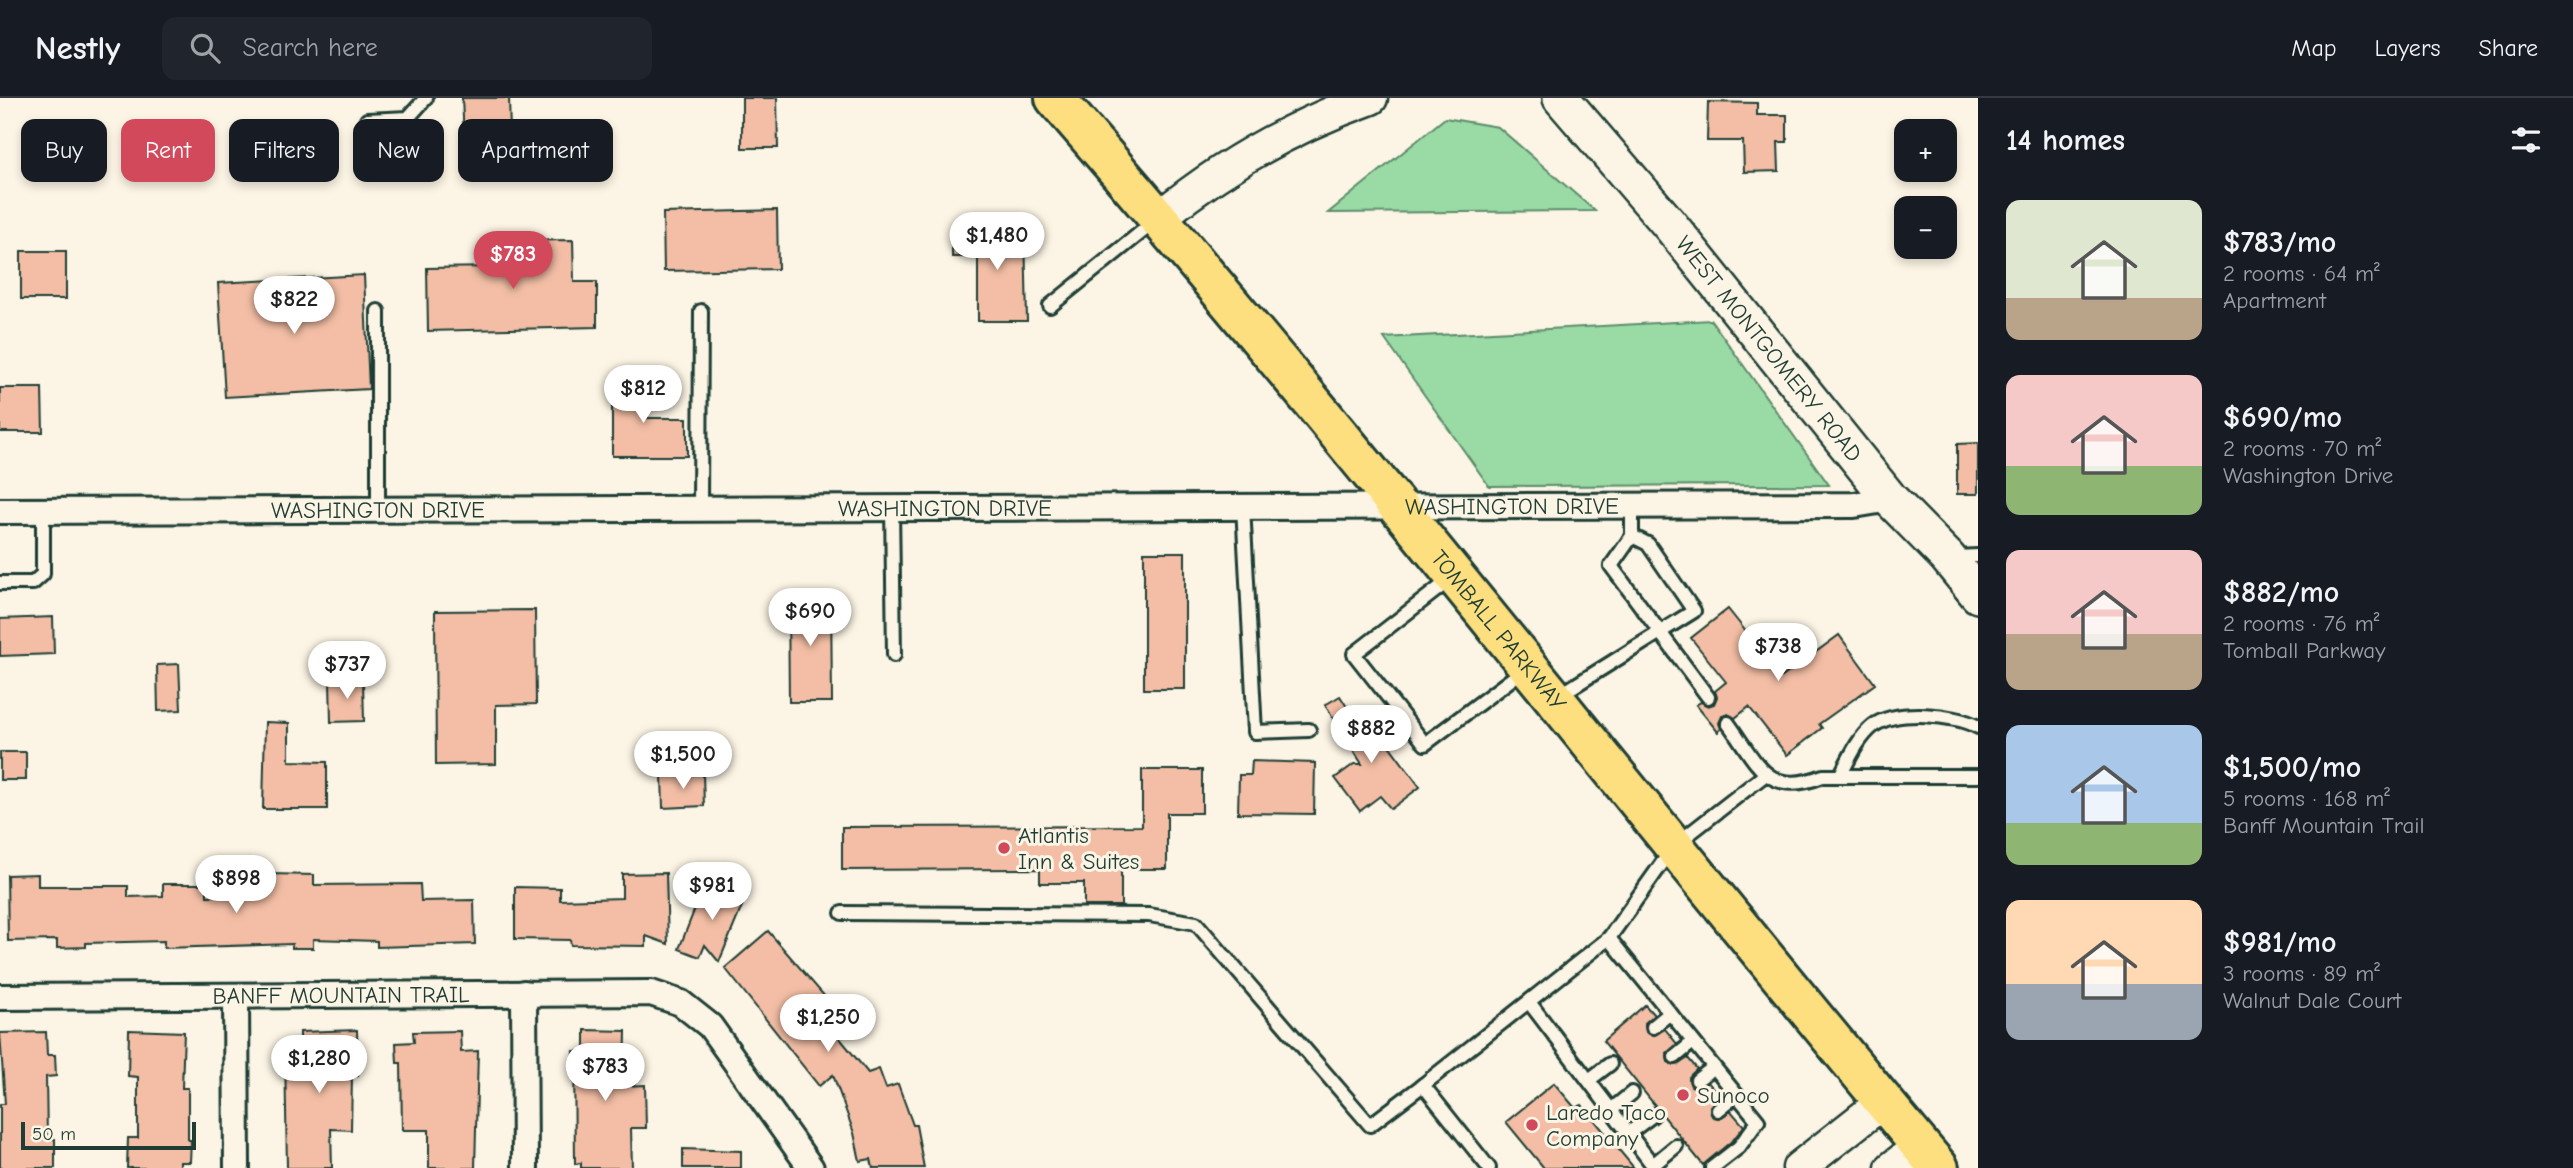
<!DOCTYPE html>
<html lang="en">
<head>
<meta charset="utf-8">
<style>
  body { margin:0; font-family:"Comic Neue",sans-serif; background:#20242c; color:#f1f3f6; height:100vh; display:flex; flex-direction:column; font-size:26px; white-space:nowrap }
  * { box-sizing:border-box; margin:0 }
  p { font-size:23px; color:#9ea1a6 }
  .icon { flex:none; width:38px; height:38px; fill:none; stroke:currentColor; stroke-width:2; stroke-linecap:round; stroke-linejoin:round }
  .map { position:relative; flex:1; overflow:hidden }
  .panel { display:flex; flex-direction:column; background:#171b24; width:595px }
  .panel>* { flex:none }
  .hud { position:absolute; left:21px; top:21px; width:665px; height:63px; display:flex; gap:14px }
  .buttons { position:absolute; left:1894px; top:21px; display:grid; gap:14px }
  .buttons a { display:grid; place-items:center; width:63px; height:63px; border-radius:14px; background:#171b24; box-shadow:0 4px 10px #0003; font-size:35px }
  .scale { position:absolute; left:21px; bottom:18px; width:175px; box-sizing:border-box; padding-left:7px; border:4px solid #1f3d34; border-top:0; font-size:19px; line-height:24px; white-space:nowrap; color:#1f3d34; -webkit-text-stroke:5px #fcf5e5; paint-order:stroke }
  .price { position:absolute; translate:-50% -60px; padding:0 16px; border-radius:24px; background:#fff; color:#222; font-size:23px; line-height:46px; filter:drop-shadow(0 2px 4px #0008) }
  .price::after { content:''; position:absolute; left:50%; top:42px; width:21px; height:16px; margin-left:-10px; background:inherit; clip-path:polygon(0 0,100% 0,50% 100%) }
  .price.on { background:#d1495b; color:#fff }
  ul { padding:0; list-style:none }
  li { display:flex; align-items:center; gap:21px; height:175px; padding:0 28px }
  li span { display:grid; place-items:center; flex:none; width:196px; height:140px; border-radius:14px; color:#555 }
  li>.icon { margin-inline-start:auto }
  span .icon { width:84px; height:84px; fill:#fffc; stroke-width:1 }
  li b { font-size:30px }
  h2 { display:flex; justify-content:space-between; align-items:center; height:84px; padding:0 28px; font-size:30px }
  .tag { padding:0 24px; border-radius:14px; background:#171b24; box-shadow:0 4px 10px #0003; font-size:24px; line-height:63px }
  .tag.on { background:#d1495b; color:#fff }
  header { display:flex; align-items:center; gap:42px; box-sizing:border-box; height:98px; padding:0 35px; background:#171b24; border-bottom:2px solid #363941 }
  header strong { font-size:33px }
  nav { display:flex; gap:38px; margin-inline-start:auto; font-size:24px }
  .search { width:490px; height:63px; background:#20242c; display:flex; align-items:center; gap:18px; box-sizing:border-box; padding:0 24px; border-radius:14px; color:#9ea1a6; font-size:26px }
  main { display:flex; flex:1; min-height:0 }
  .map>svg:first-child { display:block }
  .green { fill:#9adaa4; stroke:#5c8c6c; stroke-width:2 }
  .building { fill:#f3bea5; stroke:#1f3d34; stroke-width:2 }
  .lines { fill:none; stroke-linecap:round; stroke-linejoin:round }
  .service-casing { stroke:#1f3d34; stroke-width:18 }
  .minor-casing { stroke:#1f3d34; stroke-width:30 }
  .tertiary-casing { stroke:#1f3d34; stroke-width:37 }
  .secondary-casing { stroke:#1f3d34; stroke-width:40 }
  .primary-casing { stroke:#1f3d34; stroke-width:44 }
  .service { stroke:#fcf5e5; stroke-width:12 }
  .minor { stroke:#fcf5e5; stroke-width:24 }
  .tertiary { stroke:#fcf5e5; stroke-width:32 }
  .secondary { stroke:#fcf5e5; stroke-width:35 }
  .primary { stroke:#fddf80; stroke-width:38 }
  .poi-dot { fill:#d1495b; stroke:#fcf5e5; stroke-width:2.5 }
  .labels { text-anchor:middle; stroke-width:6; stroke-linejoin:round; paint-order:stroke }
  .street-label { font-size:23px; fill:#1f3d34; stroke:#fcf5e5 }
  .poi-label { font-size:23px; fill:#1f3d34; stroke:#fcf5e5; text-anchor:start }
</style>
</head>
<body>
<header>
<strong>Nestly</strong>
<div class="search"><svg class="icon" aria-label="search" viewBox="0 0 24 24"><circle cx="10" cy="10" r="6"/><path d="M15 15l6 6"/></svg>Search here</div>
<nav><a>Map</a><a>Layers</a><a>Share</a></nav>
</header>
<main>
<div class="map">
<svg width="1978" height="1070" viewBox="0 0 1978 1070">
  <rect width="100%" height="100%" fill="#fcf5e5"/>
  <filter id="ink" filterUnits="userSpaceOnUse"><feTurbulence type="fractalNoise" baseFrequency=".0143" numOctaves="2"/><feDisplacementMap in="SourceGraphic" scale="14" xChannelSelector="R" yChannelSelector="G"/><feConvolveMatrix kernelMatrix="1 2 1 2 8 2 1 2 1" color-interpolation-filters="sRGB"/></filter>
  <g filter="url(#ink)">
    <g class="green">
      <polygon points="1445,20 1498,29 1595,113 1328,115"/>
      <polygon points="1711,222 1829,387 1489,388 1384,240"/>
    </g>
    <g class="building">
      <polygon points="462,0 509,0 510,34 485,35 487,58 465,59"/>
      <polygon points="742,0 777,0 778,50 742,50"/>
      <polygon points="1708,4 1757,5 1757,17 1787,17 1787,44 1778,44 1779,73 1744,74 1743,43 1707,43"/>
      <polygon points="777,112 778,171 664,173 663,115"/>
      <polygon points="952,133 1025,133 1027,223 978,223 978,159 952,159"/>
      <polygon points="573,142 574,184 597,184 597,229 428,233 427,170 497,169 497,143"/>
      <rect x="21" y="153" width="45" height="48"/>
      <polygon points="364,177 369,291 225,299 218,185"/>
      <polygon points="612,282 647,282 647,320 687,320 687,358 612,358"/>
      <polygon points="0,290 42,290 43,334 0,334"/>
      <polygon points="1978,345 1978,396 1957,396 1957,346"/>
      <rect x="1144" y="454" width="41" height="137"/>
      <polygon points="788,495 831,495 832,604 789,604"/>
      <polygon points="1728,511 1782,579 1839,537 1875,586 1819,626 1822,630 1787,657 1749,609 1735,620 1728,616 1722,618 1719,625 1721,631 1718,634 1696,607 1701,604 1708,608 1714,606 1717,599 1715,593 1726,584 1691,540"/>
      <polygon points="535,512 536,606 496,607 496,666 436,667 435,513"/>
      <polygon points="53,519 54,556 0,558 0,521"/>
      <polygon points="179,566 181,612 158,613 157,567"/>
      <polygon points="330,583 363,583 364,623 331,624"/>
      <polygon points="1340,598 1374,651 1385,642 1420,689 1391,711 1380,698 1360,713 1335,680 1354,666 1362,666 1325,607"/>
      <polygon points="265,624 289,625 289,663 327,664 327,711 263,711"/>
      <rect x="0" y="654" width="26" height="28"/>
      <polygon points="1252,663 1315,665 1314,716 1238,715 1239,677 1251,677"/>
      <polygon points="1142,672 1202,672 1202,715 1167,715 1167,771 1121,771 1121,808 1084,808 1084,785 1040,785 1040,771 842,772 842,729 1142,728"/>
      <polygon points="703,676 704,708 663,710 662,677"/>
      <polygon points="666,775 668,846 646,838 646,848 571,847 570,842 515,841 515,789 560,790 560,802 622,800 622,776"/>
      <polygon points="38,776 38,788 128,788 128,799 163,798 163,786 207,786 207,798 270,797 270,776 314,777 314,787 420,786 421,803 474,802 475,846 377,849 377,843 313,841 313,850 292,850 292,846 164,850 164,843 86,845 86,849 57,850 57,842 8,843 7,777"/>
      <polygon points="705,785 745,801 719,864 705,847 700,859 679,851"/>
      <polygon points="768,833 833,908 821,917 868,975 879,971 886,990 898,986 913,1027 916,1027 924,1070 873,1070 871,1061 860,1063 854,1035 833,977 819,988 725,870"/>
      <polygon points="1645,907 1654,917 1645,925 1646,934 1655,937 1665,931 1677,946 1667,955 1668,964 1677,967 1688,960 1697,971 1689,979 1691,988 1699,990 1708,984 1720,999 1710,1008 1712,1018 1720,1020 1731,1013 1744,1028 1733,1042 1703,1067 1603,943"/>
      <polygon points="129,932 184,934 182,990 188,990 188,1042 191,1042 190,1064 180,1064 180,1070 127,1070 128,1040 138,1040 138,979 128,978"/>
      <polygon points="357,932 358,978 352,978 351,1032 331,1031 332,1070 287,1070 285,954 300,954 300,934"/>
      <polygon points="585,932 626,933 625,988 645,987 646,1030 631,1030 632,1070 581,1070 581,1065 575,1066 574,953 585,954"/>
      <polygon points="460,933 461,954 478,953 475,1070 429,1070 429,1032 402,1032 401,965 397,965 396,945 414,944 413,934"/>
      <polygon points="46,934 47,957 55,957 56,978 46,979 47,1041 55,1041 55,1070 0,1070 0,1006 5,1006 0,935"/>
      <polygon points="1554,985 1575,1010 1582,1007 1634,1070 1544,1070 1506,1024"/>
      <polygon points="683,1051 741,1053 741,1070 683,1070"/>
    </g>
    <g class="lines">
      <g class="service-casing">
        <g id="service">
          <polyline points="367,22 408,20 426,0"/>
          <polyline points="1050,208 1154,124"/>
          <polyline points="1243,408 1255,634 1309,632"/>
          <polyline points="892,409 894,557"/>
          <polyline points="700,410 701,213"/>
          <polyline points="378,411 378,213"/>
          <polyline points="1632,438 1611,468 1708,599"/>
          <polyline points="1955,459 1978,458"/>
          <polyline points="1452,480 1354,556 1425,646 1525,571"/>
          <polyline points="0,485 33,485 43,476 43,413"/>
          <polyline points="1558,598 1694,513 1648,446 1632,438 1632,407"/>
          <path d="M1728,625C1758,666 1767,700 1823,678H1978"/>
          <path d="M1840,678C1849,661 1858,640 1873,628C1896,611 1955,616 1978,629"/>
          <polyline points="842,815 1149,817 1196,825 1370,1027 1423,987"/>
          <polyline points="1609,840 1758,1023 1739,1049 1712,1070"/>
          <polyline points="1529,904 1655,1070"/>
          <polyline points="1653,929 1670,915"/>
          <polyline points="1675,959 1693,944"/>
          <polyline points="1589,982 1610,966"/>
          <polyline points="1697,982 1714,969"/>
          <polyline points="1611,1012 1632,995"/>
          <polyline points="1718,1012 1737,997"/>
          <polyline points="1629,1035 1653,1017"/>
          <polyline points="1653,1067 1676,1048"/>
          <polyline points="1489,1070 1423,987 1609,840 1675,747 1766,676"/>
        </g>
      </g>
      <g class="minor-casing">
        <g id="minor">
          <path id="s1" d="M0,413L1854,407L1890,401"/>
          <polyline points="524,895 525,1070"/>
          <polyline points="236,898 237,1070"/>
          <path id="s2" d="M0,899L651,895L681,905L710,928L811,1070"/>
        </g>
      </g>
      <g class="tertiary-casing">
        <g id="tertiary">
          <path d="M1160,119C1222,68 1295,27 1371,0"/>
          <polyline points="1799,1070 1883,1004"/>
          <polyline points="1892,1070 1920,1048"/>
        </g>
      </g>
      <g class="secondary-casing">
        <g id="secondary">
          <path id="s3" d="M1561,0L1670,127L1890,401L1947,459L1978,497"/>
        </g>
      </g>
      <g class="primary-casing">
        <g id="primary">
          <path id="s4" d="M1055,0C1359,349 1641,715 1939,1070"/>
        </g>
      </g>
      <use href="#service" class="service"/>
      <use href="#minor" class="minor"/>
      <use href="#tertiary" class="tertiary"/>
      <use href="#secondary" class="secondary"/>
      <use href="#primary" class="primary"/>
    </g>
  </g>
  <g class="poi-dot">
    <circle cx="1004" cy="750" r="7"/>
    <circle cx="1683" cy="997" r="7"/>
    <circle cx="1532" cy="1027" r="7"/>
  </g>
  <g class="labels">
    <g class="street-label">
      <text dy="8" stroke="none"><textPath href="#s3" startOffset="326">WEST MONTGOMERY ROAD</textPath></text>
      <text dy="8" stroke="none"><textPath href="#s1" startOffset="1512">WASHINGTON DRIVE</textPath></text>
      <text dy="8" stroke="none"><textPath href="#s1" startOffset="945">WASHINGTON DRIVE</textPath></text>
      <text dy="8" stroke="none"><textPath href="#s1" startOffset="378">WASHINGTON DRIVE</textPath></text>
      <text dy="8" stroke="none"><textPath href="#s4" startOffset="693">TOMBALL PARKWAY</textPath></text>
      <text dy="8" stroke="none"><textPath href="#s2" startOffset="341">BANFF MOUNTAIN TRAIL</textPath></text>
    </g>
    <g class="poi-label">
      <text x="1018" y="745">Atlantis<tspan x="1018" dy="26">Inn &amp; Suites</tspan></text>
      <text x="1697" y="1005">Sunoco</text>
      <text x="1546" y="1022">Laredo Taco<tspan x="1546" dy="26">Company</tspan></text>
    </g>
  </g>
</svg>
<div class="buttons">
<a>+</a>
<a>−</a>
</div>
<div class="scale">50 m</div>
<b class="price" style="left:997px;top:174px">$1,480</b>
<b class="price on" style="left:513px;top:193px">$783</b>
<b class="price" style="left:294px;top:238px">$822</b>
<b class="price" style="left:643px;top:327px">$812</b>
<b class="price" style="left:810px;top:550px">$690</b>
<b class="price" style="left:1778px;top:585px">$738</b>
<b class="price" style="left:347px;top:603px">$737</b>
<b class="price" style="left:1371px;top:667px">$882</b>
<b class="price" style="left:683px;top:693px">$1,500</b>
<b class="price" style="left:236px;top:817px">$898</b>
<b class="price" style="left:712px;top:824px">$981</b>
<b class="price" style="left:828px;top:956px">$1,250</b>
<b class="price" style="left:319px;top:997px">$1,280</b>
<b class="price" style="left:605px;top:1005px">$783</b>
<div class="hud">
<a class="tag">Buy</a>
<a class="tag on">Rent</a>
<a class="tag">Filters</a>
<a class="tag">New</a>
<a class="tag">Apartment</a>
</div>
</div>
<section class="panel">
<h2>14 homes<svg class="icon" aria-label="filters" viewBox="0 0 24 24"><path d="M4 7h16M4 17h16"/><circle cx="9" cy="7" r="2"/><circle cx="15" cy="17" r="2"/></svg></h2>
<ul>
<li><span style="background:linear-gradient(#dfe7d0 70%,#b9a48a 0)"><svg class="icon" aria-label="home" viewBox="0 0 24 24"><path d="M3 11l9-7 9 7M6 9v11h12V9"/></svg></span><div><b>$783/mo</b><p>2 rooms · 64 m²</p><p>Apartment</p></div></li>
<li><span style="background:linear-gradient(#f6c9c9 65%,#8fb573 0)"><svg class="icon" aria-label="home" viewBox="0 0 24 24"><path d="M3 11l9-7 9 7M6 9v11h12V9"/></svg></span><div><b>$690/mo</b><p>2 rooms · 70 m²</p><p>Washington Drive</p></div></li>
<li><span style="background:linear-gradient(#f6c9c9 60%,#b9a48a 0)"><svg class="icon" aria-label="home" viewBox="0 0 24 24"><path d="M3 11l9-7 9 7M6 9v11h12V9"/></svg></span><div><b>$882/mo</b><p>2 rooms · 76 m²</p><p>Tomball Parkway</p></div></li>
<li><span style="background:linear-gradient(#a9c7e8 70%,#8fb573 0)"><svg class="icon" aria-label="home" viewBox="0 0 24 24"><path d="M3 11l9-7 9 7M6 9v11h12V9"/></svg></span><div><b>$1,500/mo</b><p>5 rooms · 168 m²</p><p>Banff Mountain Trail</p></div></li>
<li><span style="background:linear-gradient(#ffd9b3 60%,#9aa5b1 0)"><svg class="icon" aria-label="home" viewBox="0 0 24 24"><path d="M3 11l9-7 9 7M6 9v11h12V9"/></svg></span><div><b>$981/mo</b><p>3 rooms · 89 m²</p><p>Walnut Dale Court</p></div></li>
</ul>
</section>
</main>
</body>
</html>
